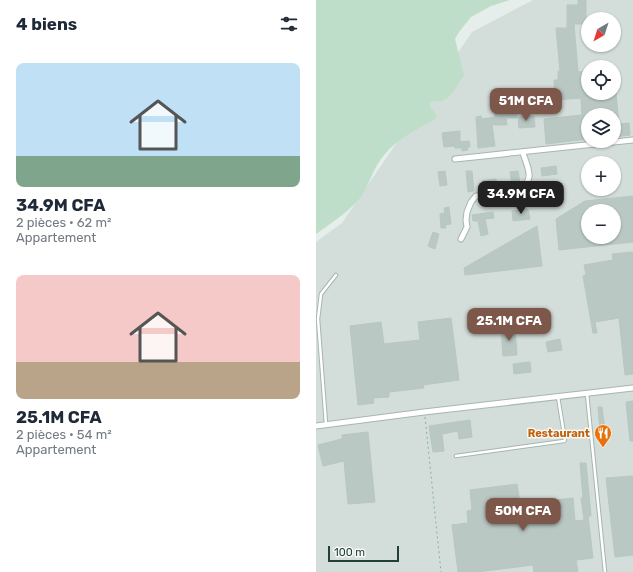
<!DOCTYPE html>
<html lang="fr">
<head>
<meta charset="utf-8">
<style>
  body { margin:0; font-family:Rubik,sans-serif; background:#f6f6f7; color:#1f2937; height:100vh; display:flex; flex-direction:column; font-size:15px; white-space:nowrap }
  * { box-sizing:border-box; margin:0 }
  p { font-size:13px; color:#747a83 }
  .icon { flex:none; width:22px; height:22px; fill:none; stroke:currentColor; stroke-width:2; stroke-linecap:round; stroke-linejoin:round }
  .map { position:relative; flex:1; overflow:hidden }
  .details { display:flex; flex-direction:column; background:#fff; width:316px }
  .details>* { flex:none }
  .needle { width:26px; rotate:219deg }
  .tools { position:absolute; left:265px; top:12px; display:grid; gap:8px }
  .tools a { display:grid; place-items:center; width:40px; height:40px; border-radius:50%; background:#fff; box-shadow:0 1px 3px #0004; font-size:20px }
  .scale { position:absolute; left:12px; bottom:10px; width:71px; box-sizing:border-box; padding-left:4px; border:2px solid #243f3a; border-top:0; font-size:11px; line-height:14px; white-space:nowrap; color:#243f3a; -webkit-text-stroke:3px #f5faf8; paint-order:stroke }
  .price { position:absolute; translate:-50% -34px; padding:0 9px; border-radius:8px; background:#7d584a; color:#fff; font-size:13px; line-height:26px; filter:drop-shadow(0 1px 2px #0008) }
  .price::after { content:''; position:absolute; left:50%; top:24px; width:12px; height:9px; margin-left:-6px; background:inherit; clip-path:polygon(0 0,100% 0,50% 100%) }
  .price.on { background:#222; color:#fff }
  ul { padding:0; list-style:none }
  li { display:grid; align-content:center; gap:8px; height:212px; padding:0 16px }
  li span { display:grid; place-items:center; height:124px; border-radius:8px; color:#555 }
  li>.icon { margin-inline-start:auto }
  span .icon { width:72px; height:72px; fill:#fffc; stroke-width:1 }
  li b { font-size:17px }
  h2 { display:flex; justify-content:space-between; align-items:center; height:48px; padding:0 16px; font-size:17px }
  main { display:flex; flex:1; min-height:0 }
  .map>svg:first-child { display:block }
  .built { fill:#d3ddda; fill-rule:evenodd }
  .green { fill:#bedeca }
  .building { fill:#bac8c4; stroke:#b7c7c2; fill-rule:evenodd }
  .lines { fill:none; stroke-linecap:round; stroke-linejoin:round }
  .lane-casing { stroke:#a7b6b2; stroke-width:4.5 }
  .street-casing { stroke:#a7b6b2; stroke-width:7 }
  .path { stroke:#86b0a7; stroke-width:1; stroke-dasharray:2 3; stroke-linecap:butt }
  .lane { stroke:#fff; stroke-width:2.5 }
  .street { stroke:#fff; stroke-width:5 }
  .labels { text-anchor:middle; stroke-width:3; stroke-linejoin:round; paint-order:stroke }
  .food-label { font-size:11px; font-weight:bold; fill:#c56008; stroke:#f5faf8; text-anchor:end }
</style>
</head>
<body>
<main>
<section class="details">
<h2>4 biens<svg class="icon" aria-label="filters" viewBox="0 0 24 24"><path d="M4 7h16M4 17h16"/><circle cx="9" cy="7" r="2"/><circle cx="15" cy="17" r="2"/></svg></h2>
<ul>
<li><span style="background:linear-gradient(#bfe0f5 75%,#7fa58c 0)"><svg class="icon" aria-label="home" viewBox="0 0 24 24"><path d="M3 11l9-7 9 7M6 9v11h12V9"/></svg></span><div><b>34.9M CFA</b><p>2 pièces · 62 m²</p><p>Appartement</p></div></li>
<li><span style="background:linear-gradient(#f6c9c9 70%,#b9a48a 0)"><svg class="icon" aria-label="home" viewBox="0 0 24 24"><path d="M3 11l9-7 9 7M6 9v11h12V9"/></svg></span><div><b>25.1M CFA</b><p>2 pièces · 54 m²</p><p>Appartement</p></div></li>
</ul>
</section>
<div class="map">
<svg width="317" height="572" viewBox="0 0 317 572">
  <rect width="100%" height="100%" fill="#e5eeea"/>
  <path class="built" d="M217,0H317V572H0V242L26,223L156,32ZM272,19H298V45H272ZM272,67H298V93H272ZM272,115H298V141H272ZM272,163H298V189H272ZM272,211H298V237H272Z"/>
  <path class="green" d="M0,0H194L175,6L155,17L143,32L139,39L148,75C140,86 133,105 117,101L114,103V107L121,116L119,119C102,129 82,138 69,154C59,165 55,179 48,192C39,208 15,223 0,234Z"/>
  <g class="building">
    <polygon points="262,0 270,0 270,24 258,24 262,72 272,71 272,93 300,93 303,124 313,123 314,135 298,137 298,115 272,115 272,139 230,144 228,119 266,115 265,98 239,100 238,80 242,80 242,71 244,71 240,28 251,28 251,5 262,5"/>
    <polygon points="200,109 201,118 190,118 191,125 176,125 179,146 162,148 160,117 165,116 166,119 179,117 179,110"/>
    <polygon points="218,116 219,127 203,128 202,117"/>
    <polygon points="144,131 144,142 153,141 154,147 151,147 152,150 146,151 146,148 139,148 138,146 128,147 126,133"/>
    <polygon points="240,166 241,174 226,176 225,168"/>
    <polygon points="129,171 131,185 124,186 122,172"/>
    <polygon points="150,171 156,171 158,191 152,192"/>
    <polygon points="202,171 204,183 196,184 194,172"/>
    <polygon points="180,179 181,187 167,189 166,181"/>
    <path d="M317,196V242L243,250L240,219L269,201ZM272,211H298V237H272Z"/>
    <polygon points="133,207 135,224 129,225 130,228 125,228 124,214 129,213 128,208"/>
    <polygon points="212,209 214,219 197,221 196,211"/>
    <polygon points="177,212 178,218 169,219 172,234 165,236 162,221 157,221 156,215"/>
    <polygon points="221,226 226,266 149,275 148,268"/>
    <polygon points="117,232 123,234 119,249 112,246"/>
    <polygon points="317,252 317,374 309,375 303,318 279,322 281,333 277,333 267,276 270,275 268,265 297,260 296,254"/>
    <polygon points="135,318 143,380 107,385 108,388 73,392 73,397 57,398 58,403 42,405 34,326 65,322 68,344 104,340 102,322"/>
    <polygon points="199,328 201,355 187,356 185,329"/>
    <polygon points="244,339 246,350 232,352 230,342"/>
    <polygon points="214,362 215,372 198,374 197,364"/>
    <polygon points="317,401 317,441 314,441 310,402"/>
    <polygon points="282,407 286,407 289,430 284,431"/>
    <polygon points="154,420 156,437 143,439 142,431 126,434 128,451 117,452 113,426"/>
    <polygon points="52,432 59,502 32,504 28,461 7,466 2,445 26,439 26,435"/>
    <polygon points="264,463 270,463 275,516 272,516 277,558 260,560 262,572 218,572 217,565 161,572 142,572 136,525 152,523 151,511 156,510 154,490 201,484 204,504 257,498 259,521 268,520 265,498 267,498"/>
    <polygon points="317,476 317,555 299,557 290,478"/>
  </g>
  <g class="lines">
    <g class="lane-casing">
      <g id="lane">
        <polyline points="271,394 289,572"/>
        <polyline points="10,424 2,319 5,294 20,275"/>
        <polyline points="140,456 248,441 249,440 242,397"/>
      </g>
    </g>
    <g class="street-casing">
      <g id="street">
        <polyline points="139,159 317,140"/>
        <path d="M145,239L151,227L150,220L151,212L155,202L160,196C174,195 210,195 213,177C214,170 209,160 207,153"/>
        <polyline points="0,426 108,412 317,388"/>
      </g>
    </g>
    <polyline class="path" points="109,417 125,572"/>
    <use href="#lane" class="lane"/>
    <use href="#street" class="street"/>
  </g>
  <defs>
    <g id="restaurant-pin" transform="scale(0.9)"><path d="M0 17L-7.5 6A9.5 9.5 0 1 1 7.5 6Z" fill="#e8710a" stroke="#f5faf8"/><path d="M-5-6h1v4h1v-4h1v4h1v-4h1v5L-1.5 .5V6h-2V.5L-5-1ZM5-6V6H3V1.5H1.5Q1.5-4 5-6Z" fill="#fff"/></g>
  </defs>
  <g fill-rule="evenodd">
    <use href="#restaurant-pin" x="287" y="433"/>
  </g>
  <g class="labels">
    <g class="food-label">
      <text x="274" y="437">Restaurant</text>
    </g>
  </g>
</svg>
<div class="tools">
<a><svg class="needle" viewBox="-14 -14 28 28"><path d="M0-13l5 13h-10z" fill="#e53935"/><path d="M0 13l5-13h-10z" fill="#747a83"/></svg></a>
<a><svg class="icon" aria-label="locate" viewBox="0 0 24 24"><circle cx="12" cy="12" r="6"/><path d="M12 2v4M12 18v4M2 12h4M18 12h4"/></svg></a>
<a><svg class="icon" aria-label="layers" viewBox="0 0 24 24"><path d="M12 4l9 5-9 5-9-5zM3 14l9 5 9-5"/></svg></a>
<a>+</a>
<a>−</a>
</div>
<div class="scale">100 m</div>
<b class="price" style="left:210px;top:122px">51M CFA</b>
<b class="price on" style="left:205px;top:215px">34.9M CFA</b>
<b class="price" style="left:193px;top:342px">25.1M CFA</b>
<b class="price" style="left:207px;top:532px">50M CFA</b>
</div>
</main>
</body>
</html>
